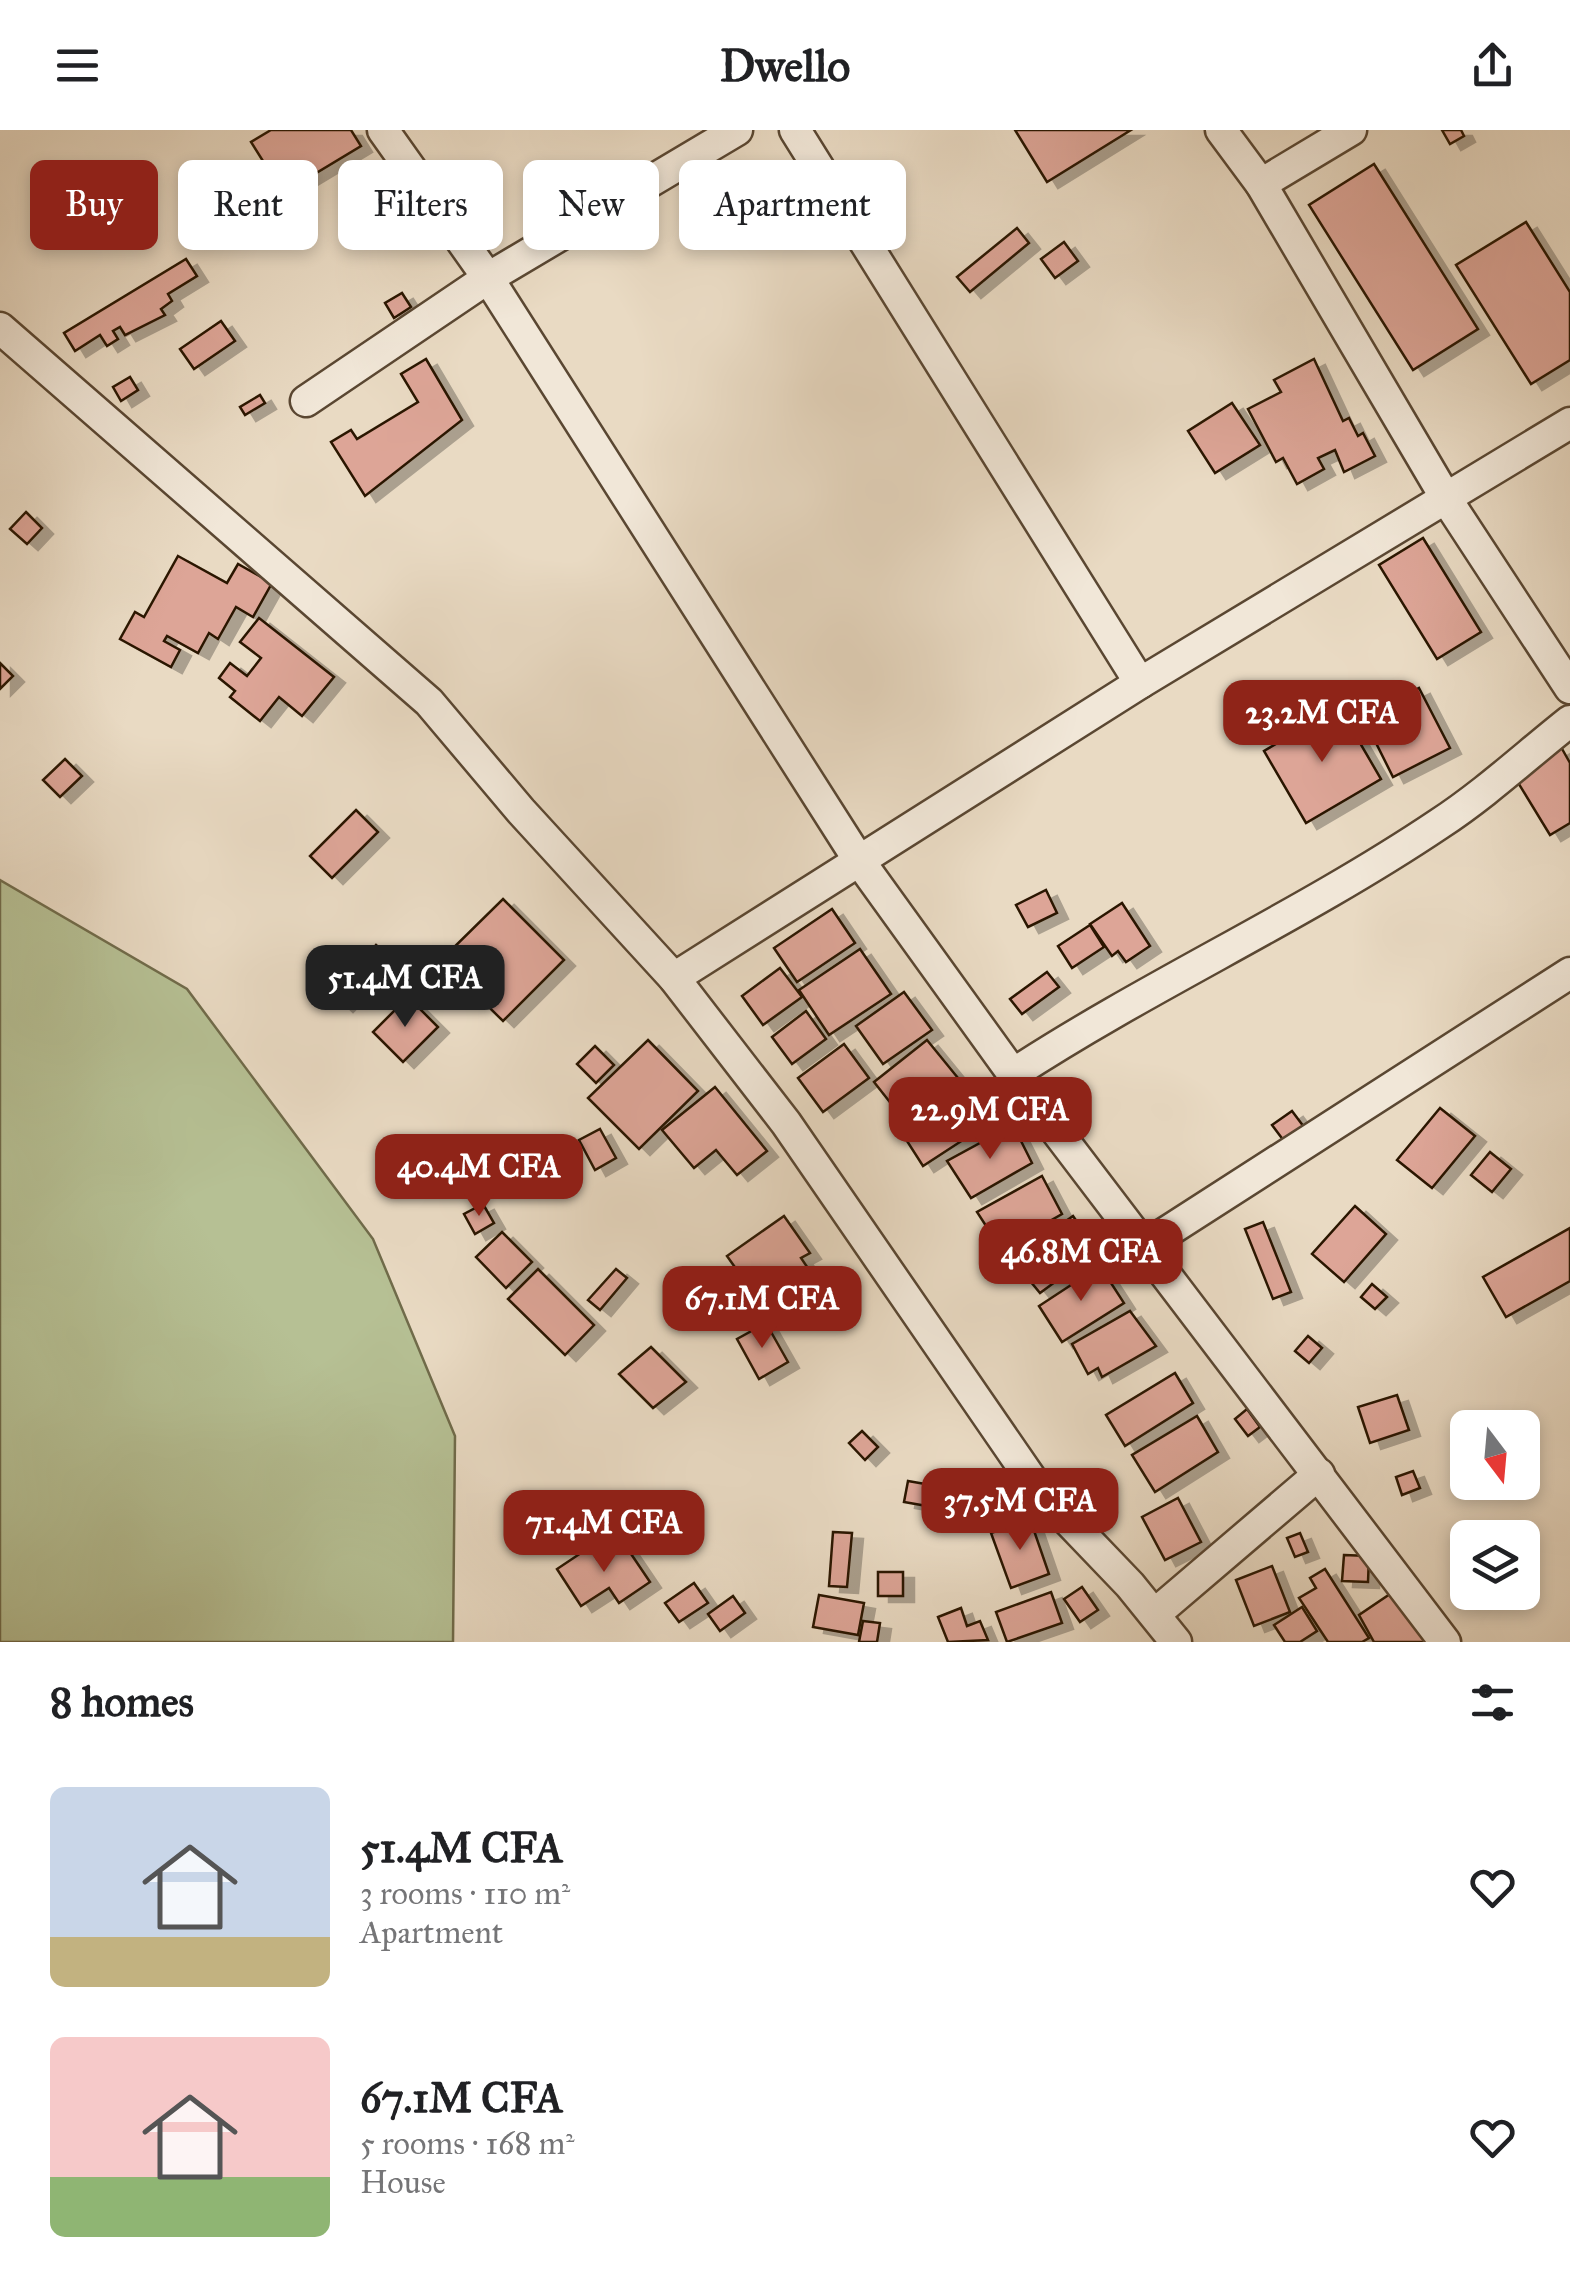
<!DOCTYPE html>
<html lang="en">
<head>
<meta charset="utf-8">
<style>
  body { margin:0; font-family:"IM FELL Great Primer",serif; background:#f6f6f6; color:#202124; height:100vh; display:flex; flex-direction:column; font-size:38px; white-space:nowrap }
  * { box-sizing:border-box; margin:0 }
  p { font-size:32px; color:#757577 }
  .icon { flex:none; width:55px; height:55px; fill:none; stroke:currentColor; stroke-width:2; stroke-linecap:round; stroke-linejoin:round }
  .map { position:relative; height:1512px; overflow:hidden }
  .side { display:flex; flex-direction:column; background:#fff; flex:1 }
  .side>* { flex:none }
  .hud { position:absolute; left:30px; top:30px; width:1000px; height:90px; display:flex; gap:20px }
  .needle { width:65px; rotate:164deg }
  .tools { position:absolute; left:1450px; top:1280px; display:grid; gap:20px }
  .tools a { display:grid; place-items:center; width:90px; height:90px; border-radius:15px; background:#fff; box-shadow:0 5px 15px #0003; font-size:50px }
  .price { position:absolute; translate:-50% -85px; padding:0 22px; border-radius:20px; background:#8f2418; color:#fff; font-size:32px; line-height:65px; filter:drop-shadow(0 2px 5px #0008) }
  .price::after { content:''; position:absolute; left:50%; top:60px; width:30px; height:22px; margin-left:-15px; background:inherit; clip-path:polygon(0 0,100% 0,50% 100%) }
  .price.selected { background:#222; color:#fff }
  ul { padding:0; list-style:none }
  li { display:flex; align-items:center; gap:30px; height:250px; padding:0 50px }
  li span { display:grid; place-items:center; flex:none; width:280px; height:200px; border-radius:15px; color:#555 }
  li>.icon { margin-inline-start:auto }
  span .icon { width:120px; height:120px; fill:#fffc; stroke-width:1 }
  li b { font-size:42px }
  h2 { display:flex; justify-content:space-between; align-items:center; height:120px; padding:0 50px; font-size:42px }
  .tag { padding:0 35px; border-radius:15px; background:#fff; box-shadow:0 5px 15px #0003; font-size:35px; line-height:90px }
  .tag.selected { background:#8f2418; color:#fff }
  header { display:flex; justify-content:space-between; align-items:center; height:130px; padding:0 50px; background:#fff; font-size:45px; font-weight:800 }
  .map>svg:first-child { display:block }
  .green { fill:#b6c094; stroke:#706b4a; stroke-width:2.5 }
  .building { fill:#dda597; stroke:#2b1601; stroke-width:2.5; filter:url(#shadow) }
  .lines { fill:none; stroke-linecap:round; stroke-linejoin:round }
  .minor-casing { stroke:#5a4732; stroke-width:35 }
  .minor { stroke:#f1e7d8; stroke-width:30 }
</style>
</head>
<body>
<header><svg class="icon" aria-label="menu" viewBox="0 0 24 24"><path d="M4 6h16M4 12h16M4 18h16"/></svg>Dwello<svg class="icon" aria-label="share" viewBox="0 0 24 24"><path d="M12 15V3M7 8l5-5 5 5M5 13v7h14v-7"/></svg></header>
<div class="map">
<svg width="1570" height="1512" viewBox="0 0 1570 1512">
  <defs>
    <filter id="shadow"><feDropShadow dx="11" dy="6" stdDeviation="0" flood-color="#0004"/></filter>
  </defs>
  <rect width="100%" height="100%" fill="#e9dac3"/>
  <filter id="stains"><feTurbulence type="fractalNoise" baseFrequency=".002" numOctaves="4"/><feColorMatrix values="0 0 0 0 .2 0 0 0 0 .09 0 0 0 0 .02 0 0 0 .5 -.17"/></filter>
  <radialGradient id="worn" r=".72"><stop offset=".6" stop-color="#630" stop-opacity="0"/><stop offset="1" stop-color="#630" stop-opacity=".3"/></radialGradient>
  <polygon class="green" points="0,750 187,859 373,1109 455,1306 453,1512 0,1512"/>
  <g class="building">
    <polygon points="271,0 351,0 361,16 283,63 251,12"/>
    <polygon points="1015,0 1131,0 1047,52"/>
    <polygon points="1442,0 1461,0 1464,6 1450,14"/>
    <polygon points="1374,34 1478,199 1413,240 1309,75"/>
    <polygon points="1526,92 1570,162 1570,230 1531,254 1456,135"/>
    <polygon points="1017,98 1029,113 970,162 957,147"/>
    <polygon points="1064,112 1078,131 1055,148 1041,129"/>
    <polygon points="186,129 197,146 168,164 172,171 161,179 165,185 125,205 120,197 113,201 118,209 107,216 100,205 75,221 64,203"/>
    <polygon points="402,163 411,177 394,188 385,173"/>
    <polygon points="221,191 235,211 194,239 180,219"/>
    <polygon points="426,229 462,290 365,366 331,312 351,300 357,309 418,272 401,244"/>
    <polygon points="1314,229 1343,291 1349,288 1358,306 1363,303 1375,326 1344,342 1335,320 1318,328 1324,339 1297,354 1283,328 1276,332 1248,279 1281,262 1274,250"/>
    <polygon points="130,247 138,260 121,271 113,257"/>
    <polygon points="260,265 265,273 245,285 240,277"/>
    <polygon points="1232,273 1260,315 1215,343 1188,301"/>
    <polygon points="26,382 42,398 27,414 10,399"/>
    <polygon points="1423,408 1481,502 1437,529 1379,435"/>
    <polygon points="178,426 227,453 238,434 272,453 253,487 236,477 218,509 209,503 198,523 167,506 164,511 180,520 171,537 120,509 135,482 144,487"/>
    <polygon points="259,488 334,547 302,586 279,567 260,591 230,567 235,561 219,548 230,533 247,546 261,528 240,512"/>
    <polygon points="0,533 13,546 0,559"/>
    <polygon points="1419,558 1450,618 1393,647 1363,587"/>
    <polygon points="1339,577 1381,649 1306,693 1264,621"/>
    <polygon points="1561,617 1570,633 1570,693 1550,705 1514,646"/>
    <polygon points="65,629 82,646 60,667 43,650"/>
    <polygon points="356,680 378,702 332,748 310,726"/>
    <polygon points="1046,760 1057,783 1028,797 1016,775"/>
    <polygon points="503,769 564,830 503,891 441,830"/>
    <polygon points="1122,773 1150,816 1126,832 1118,821 1112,826 1090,794"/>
    <polygon points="832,779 855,813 797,852 774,818"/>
    <polygon points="1090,795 1104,817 1072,838 1058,816"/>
    <polygon points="376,815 388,825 378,838 365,828"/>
    <polygon points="860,819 891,864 829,905 799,860"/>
    <polygon points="341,820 353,837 327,856 315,840"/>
    <polygon points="780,838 802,867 763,895 742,866"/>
    <polygon points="352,841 364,853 342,876 330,864"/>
    <polygon points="1047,842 1059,857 1022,884 1010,869"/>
    <polygon points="904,862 932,900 883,934 856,896"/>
    <polygon points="408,867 438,897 403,932 373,902"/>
    <polygon points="806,881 826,909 792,934 772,907"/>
    <polygon points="648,910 698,961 639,1019 588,968"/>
    <polygon points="927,910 958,948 904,990 874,952"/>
    <polygon points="844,914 869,948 823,982 798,948"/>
    <polygon points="595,916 614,935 596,953 577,934"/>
    <polygon points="715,957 767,1021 737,1045 716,1020 694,1038 662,1000"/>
    <polygon points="961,957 986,995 923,1036 898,997"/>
    <polygon points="1002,959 1017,984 997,996 982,971"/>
    <polygon points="1440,978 1475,1006 1432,1058 1397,1030"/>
    <polygon points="1292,981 1304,997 1284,1011 1272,995"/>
    <polygon points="1013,995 1032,1033 971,1068 947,1031"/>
    <polygon points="600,999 616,1028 595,1040 579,1010"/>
    <polygon points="1490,1022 1511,1039 1492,1062 1471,1045"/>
    <polygon points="1042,1046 1062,1084 1001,1119 977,1082"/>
    <polygon points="483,1074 494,1093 475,1104 464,1084"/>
    <polygon points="1355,1076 1386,1104 1344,1152 1312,1124"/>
    <polygon points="784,1086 810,1123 801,1128 816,1150 768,1184 727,1126"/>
    <polygon points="1073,1086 1097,1121 1040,1163 1012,1129"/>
    <polygon points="1263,1092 1291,1162 1273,1169 1245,1099"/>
    <polygon points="1570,1098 1570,1151 1506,1187 1483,1147"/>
    <polygon points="502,1102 532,1132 506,1158 476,1127"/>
    <polygon points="1100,1136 1124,1173 1062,1212 1039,1176"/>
    <polygon points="538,1139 594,1195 565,1225 508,1169"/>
    <polygon points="616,1139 627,1148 600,1180 588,1170"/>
    <polygon points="1372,1154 1387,1167 1375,1179 1361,1167"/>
    <polygon points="736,1158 748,1185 732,1193 720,1165"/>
    <polygon points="1130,1181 1156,1216 1102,1247 1098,1238 1088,1244 1072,1214"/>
    <polygon points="766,1193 788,1232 759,1249 737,1209"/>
    <polygon points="1308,1206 1322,1218 1309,1233 1295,1221"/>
    <polygon points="651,1217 686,1252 653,1278 619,1244"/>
    <polygon points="1175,1243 1193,1273 1125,1316 1106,1285"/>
    <polygon points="1397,1265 1409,1300 1370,1313 1358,1277"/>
    <polygon points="1247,1279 1260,1297 1248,1306 1235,1289"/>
    <polygon points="1197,1286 1218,1322 1155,1362 1132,1325"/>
    <polygon points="862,1301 878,1317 865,1330 849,1313"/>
    <polygon points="1413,1341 1420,1358 1402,1365 1396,1347"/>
    <polygon points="908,1351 931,1355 927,1376 904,1372"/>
    <polygon points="1178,1368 1201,1412 1165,1430 1142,1387"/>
    <polygon points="1030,1389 1049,1444 1011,1458 991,1403"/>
    <polygon points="833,1402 852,1403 847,1457 829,1456"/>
    <polygon points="1300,1403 1308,1422 1295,1427 1287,1408"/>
    <polygon points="623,1412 650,1452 619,1473 609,1458 581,1476 557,1439 590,1417 597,1429"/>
    <polygon points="1344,1425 1369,1426 1368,1452 1342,1451"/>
    <polygon points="1468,1427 1468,1450 1465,1452 1456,1432"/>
    <polygon points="1272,1436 1290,1482 1254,1496 1236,1450"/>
    <polygon points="1325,1439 1369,1508 1362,1512 1328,1512 1299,1468 1316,1458 1310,1448"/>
    <rect x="878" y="1442" width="25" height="24"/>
    <polygon points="694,1453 708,1473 679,1492 665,1473"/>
    <polygon points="1082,1457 1098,1480 1080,1492 1064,1469"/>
    <polygon points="1051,1462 1062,1493 1007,1512 996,1482"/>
    <polygon points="1393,1462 1428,1512 1374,1512 1359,1485"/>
    <polygon points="819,1465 864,1473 858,1505 813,1497"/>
    <polygon points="733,1466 745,1483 720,1501 708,1484"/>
    <polygon points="1302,1477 1317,1501 1300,1512 1285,1512 1274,1495"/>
    <polygon points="961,1478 967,1496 980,1491 988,1510 948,1512 938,1487"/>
    <polygon points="863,1491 880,1493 877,1512 859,1512"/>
  </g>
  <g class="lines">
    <g class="minor-casing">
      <g id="minor">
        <polyline points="383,0 488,148 858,729 1013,944 1445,1512"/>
        <polyline points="795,0 1140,553"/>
        <polyline points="1221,0 1261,54 1447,370 1570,558"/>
        <polyline points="1261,54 1351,0"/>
        <polyline points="0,198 429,572 521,681 674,848 786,993 1038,1359 1130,1455 1176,1512"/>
        <polyline points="306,271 488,148 737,0"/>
        <polyline points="674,848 1140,553 1570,293"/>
        <path d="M1013,944C1151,854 1302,786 1439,694C1485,664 1527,625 1570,591"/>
        <polyline points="1145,1116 1570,843"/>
        <polyline points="1155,1484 1319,1344"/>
      </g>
    </g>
    <use href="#minor" class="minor"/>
  </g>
  <rect width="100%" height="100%" filter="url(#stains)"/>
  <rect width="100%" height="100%" fill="url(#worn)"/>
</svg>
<div class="tools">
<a><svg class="needle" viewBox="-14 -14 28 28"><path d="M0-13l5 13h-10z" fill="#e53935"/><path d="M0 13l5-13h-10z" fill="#757577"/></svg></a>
<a><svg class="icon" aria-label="layers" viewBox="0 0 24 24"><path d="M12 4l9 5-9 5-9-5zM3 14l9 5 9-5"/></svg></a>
</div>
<b class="price" style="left:1322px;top:635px">23.2M CFA</b>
<b class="price selected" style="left:405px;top:900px">51.4M CFA</b>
<b class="price" style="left:990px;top:1032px">22.9M CFA</b>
<b class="price" style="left:479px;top:1089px">40.4M CFA</b>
<b class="price" style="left:1081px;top:1174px">46.8M CFA</b>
<b class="price" style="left:762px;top:1221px">67.1M CFA</b>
<b class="price" style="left:1020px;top:1423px">37.5M CFA</b>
<b class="price" style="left:604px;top:1445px">71.4M CFA</b>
<div class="hud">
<a class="tag selected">Buy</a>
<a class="tag">Rent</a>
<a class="tag">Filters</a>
<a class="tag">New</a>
<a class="tag">Apartment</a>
</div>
</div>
<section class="side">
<h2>8 homes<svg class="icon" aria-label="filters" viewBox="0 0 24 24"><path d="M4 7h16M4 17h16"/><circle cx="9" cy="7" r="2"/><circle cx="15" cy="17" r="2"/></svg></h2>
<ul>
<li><span style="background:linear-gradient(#c9d6e8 75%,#c2b280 0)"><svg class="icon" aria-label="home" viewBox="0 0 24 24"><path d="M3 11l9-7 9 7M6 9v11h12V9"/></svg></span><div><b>51.4M CFA</b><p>3 rooms · 110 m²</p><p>Apartment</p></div><svg class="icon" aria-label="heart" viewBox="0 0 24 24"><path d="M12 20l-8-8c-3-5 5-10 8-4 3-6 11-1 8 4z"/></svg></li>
<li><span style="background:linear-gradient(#f6c9c9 70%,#8fb573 0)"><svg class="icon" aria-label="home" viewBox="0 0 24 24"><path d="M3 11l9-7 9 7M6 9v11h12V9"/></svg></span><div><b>67.1M CFA</b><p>5 rooms · 168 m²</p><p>House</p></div><svg class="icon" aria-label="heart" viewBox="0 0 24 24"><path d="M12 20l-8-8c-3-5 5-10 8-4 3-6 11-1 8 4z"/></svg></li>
</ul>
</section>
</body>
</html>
